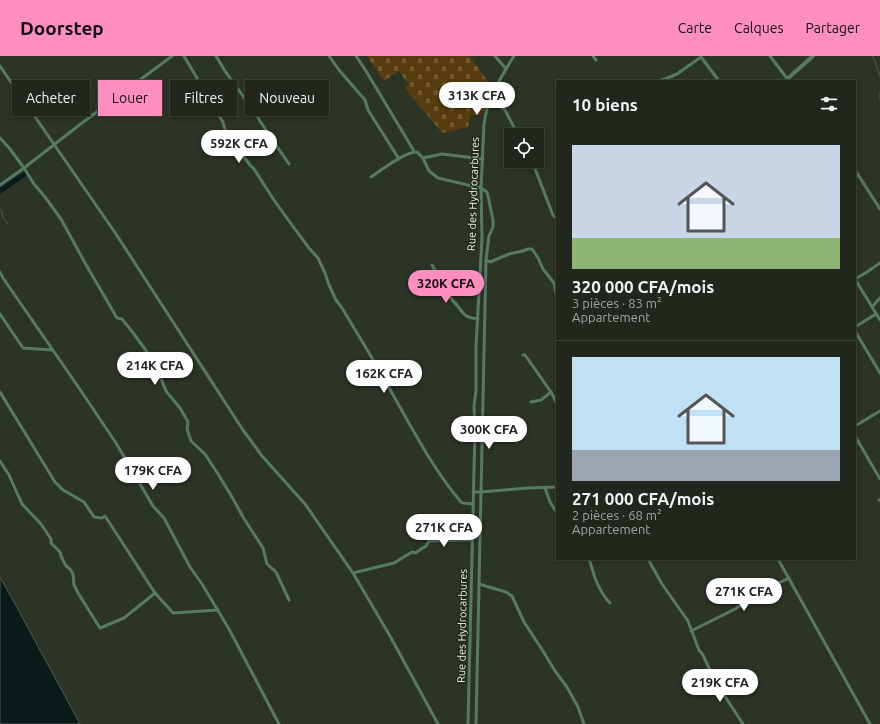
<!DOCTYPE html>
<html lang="fr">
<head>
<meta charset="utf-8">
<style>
  body { margin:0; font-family:Ubuntu,sans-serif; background:#292f25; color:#f1f3f6; height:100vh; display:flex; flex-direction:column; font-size:15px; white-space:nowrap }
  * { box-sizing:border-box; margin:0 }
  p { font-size:13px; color:#a2a5a3 }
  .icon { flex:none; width:22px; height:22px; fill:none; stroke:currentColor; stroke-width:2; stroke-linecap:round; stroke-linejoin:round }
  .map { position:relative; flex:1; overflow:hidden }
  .sheet { position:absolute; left:556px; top:24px; width:300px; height:480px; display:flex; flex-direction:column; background:#21271c; border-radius:0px; box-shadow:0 2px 6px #0003,0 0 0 1px #3e443b }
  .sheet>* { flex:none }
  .guide { position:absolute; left:12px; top:24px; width:380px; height:36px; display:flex; gap:8px }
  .controls { position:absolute; left:504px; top:72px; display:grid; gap:8px }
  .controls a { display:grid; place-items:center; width:40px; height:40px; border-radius:0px; background:#21271c; box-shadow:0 2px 6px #0003,0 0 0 1px #3e443b; font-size:20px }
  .price { position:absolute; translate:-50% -34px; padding:0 9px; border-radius:14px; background:#fff; color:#222; font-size:13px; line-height:26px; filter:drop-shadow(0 1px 2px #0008) }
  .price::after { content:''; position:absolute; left:50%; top:24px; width:12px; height:9px; margin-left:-6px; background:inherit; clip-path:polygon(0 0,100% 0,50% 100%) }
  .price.current { background:#fe8ebe; color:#111 }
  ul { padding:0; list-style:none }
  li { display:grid; align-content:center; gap:8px; height:212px; padding:0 16px }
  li+li { border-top:1px solid #3e443b }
  li span { display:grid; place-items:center; height:124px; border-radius:0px; color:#555 }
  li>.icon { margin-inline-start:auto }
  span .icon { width:72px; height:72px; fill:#fffc; stroke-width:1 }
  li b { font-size:17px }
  h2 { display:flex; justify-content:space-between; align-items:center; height:48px; padding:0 16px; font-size:17px }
  .chip { padding:0 14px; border-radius:0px; background:#21271c; box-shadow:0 2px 6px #0003,0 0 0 1px #3e443b; font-size:14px; line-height:36px }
  .chip.current { background:#fe8ebe; color:#111 }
  header { display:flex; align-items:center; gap:24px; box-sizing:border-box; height:56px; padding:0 20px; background:#fe8ebe; color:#111 }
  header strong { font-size:19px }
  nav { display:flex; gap:22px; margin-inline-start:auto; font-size:14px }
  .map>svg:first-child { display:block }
  .cemetery { fill:url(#cemetery-stones) }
  .water { fill:#0a1b19; stroke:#4e5c57 }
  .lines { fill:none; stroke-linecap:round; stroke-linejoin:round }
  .stream { stroke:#4e5c57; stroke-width:1 }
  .river { stroke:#0a1b19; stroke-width:5 }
  .minor { stroke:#557b66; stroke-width:3 }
  .tertiary { stroke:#557b66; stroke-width:4 }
  .labels { text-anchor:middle; stroke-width:3; stroke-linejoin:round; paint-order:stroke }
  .street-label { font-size:11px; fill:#edf2e9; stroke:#222a1c }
</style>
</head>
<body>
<header>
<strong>Doorstep</strong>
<nav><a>Carte</a><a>Calques</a><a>Partager</a></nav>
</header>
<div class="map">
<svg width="880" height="668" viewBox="0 0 880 668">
  <defs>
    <pattern id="cemetery-stones" width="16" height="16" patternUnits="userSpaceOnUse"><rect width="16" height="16" fill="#583d0e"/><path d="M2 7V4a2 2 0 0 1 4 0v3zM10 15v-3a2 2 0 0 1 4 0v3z" fill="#705a31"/></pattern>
  </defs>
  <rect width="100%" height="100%" fill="#2c3426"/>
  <polygon class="cemetery" points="367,0 470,0 493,33 482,59 470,59 468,71 442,77 405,32 409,29 399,15 384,25"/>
  <polygon class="water" points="0,521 14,546 80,668 0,668"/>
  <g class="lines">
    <g class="stream">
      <polyline points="873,0 880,20"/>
      <polyline points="880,35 880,44"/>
      <polyline points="0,153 2,156 3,162 8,168"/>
    </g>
    <polyline class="river" points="0,135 25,118"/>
    <g class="minor">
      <path d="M184,0L221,63L223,66L224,71L228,80L250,109L254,113L274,144L289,165L309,192L318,202L325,217L329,229L336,244L342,252C359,280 376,308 392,337C413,374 433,413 461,446L463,447L473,448"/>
      <polyline points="216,0 225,15 255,57 269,79 289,108"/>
      <polyline points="329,0 339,14 365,44 368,54 380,73 399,103"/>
      <polyline points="356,0 366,15 414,95"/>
      <polyline points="495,0 506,13"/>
      <polyline points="593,0 596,4"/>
      <polyline points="770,0 789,25"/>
      <polyline points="701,1 719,25"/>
      <polyline points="0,10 116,178 243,374 262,400 305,448 353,517 390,580 438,668"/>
      <polyline points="660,25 677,18 701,1"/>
      <polyline points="490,43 505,54 518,79"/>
      <polyline points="0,82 10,93 24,112 34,128 45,141 61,163 85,207 117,262 122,263 134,278 147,296 159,318 166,335 180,352 188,366 187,373 191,385 205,398 218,418 232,441 243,461 263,492 267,508 276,516 289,544"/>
      <polyline points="423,102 442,98 483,103"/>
      <polyline points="532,105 553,159 557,163"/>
      <polyline points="855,114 880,153"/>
      <path d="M371,121C381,114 406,95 417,96L423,102L429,115L438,122L481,132L487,136L488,140L493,164V171L489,180L486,204L476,668"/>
      <polyline points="0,129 24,112 82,67 172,0"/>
      <polyline points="486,204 490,206 509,198 523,195 528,193 532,193 538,202 543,213 554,227 557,243"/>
      <path d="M432,209L452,244C464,254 459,261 478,263"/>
      <polyline points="0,216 3,222 77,329 116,387 153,450 164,462 190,511 202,528 229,573 279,668"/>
      <polyline points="855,223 880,264"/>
      <polyline points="855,223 867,216 880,207"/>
      <polyline points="872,251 880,242"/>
      <polyline points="0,258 23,292 52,294"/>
      <polyline points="855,271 876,258"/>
      <polyline points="855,275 880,317"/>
      <polyline points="523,299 525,299 551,336 557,348"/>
      <polyline points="0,336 55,426 63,434 84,446 94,461 102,462 105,460 155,537 173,557 218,554"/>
      <polyline points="531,346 541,344 551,336"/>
      <polyline points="855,370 880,355"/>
      <polyline points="855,380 880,423"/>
      <polyline points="0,405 9,419 22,448 41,468 51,483 51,487 60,496 61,500 66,510 70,513 73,518 74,529 78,537 100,572 124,562 155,537"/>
      <polyline points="545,432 550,446 557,457"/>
      <polyline points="473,436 481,436 527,432 557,431"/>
      <polyline points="879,444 880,444"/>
      <path d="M589,503C591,507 591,511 593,515C595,525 603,540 610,547"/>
      <polyline points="648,503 662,528 688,565 699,594 703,599 715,625 743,668"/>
      <polyline points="778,503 870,668"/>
      <polyline points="353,517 394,507 412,496 415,497 426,490 429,485 472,484"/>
      <polyline points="479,528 506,536 512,540 524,566 543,595 555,615 567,631 573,642 578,651 584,668"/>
      <polyline points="691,575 735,553 762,535 789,522"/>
      <path d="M468,668L475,373L474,350L476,335V290L482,182L481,132L484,68C487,43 501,21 514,0"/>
    </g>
    <polyline class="tertiary" points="785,25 813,0"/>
  </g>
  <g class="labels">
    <g class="street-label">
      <text transform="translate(473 138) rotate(-88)" y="4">Rue des Hydrocarbures</text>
      <text transform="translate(462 570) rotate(-89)" y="4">Rue des Hydrocarbures</text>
    </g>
  </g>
</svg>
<div class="controls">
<a><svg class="icon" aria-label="locate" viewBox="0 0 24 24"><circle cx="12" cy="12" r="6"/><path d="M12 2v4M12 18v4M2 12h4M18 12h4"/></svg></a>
</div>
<b class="price" style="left:477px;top:60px">313K CFA</b>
<b class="price" style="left:239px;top:108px">592K CFA</b>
<b class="price current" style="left:446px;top:248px">320K CFA</b>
<b class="price" style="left:155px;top:330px">214K CFA</b>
<b class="price" style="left:384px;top:338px">162K CFA</b>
<b class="price" style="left:489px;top:394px">300K CFA</b>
<b class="price" style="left:153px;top:435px">179K CFA</b>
<b class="price" style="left:444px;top:492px">271K CFA</b>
<b class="price" style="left:744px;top:556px">271K CFA</b>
<b class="price" style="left:720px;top:647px">219K CFA</b>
<div class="guide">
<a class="chip">Acheter</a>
<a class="chip current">Louer</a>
<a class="chip">Filtres</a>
<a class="chip">Nouveau</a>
</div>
<section class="sheet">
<h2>10 biens<svg class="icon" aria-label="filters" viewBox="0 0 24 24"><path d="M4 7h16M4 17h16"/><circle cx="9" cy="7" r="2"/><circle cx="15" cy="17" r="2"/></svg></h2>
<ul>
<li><span style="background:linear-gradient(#c9d6e8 75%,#8fb573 0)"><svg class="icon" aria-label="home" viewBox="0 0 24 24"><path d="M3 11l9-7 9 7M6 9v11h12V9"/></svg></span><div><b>320 000 CFA/mois</b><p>3 pièces · 83 m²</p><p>Appartement</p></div></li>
<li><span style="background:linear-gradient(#bfe0f5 75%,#9aa5b1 0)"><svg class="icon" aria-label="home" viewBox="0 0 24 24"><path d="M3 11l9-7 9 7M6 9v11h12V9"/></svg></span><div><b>271 000 CFA/mois</b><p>2 pièces · 68 m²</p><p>Appartement</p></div></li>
</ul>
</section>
</div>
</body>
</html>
